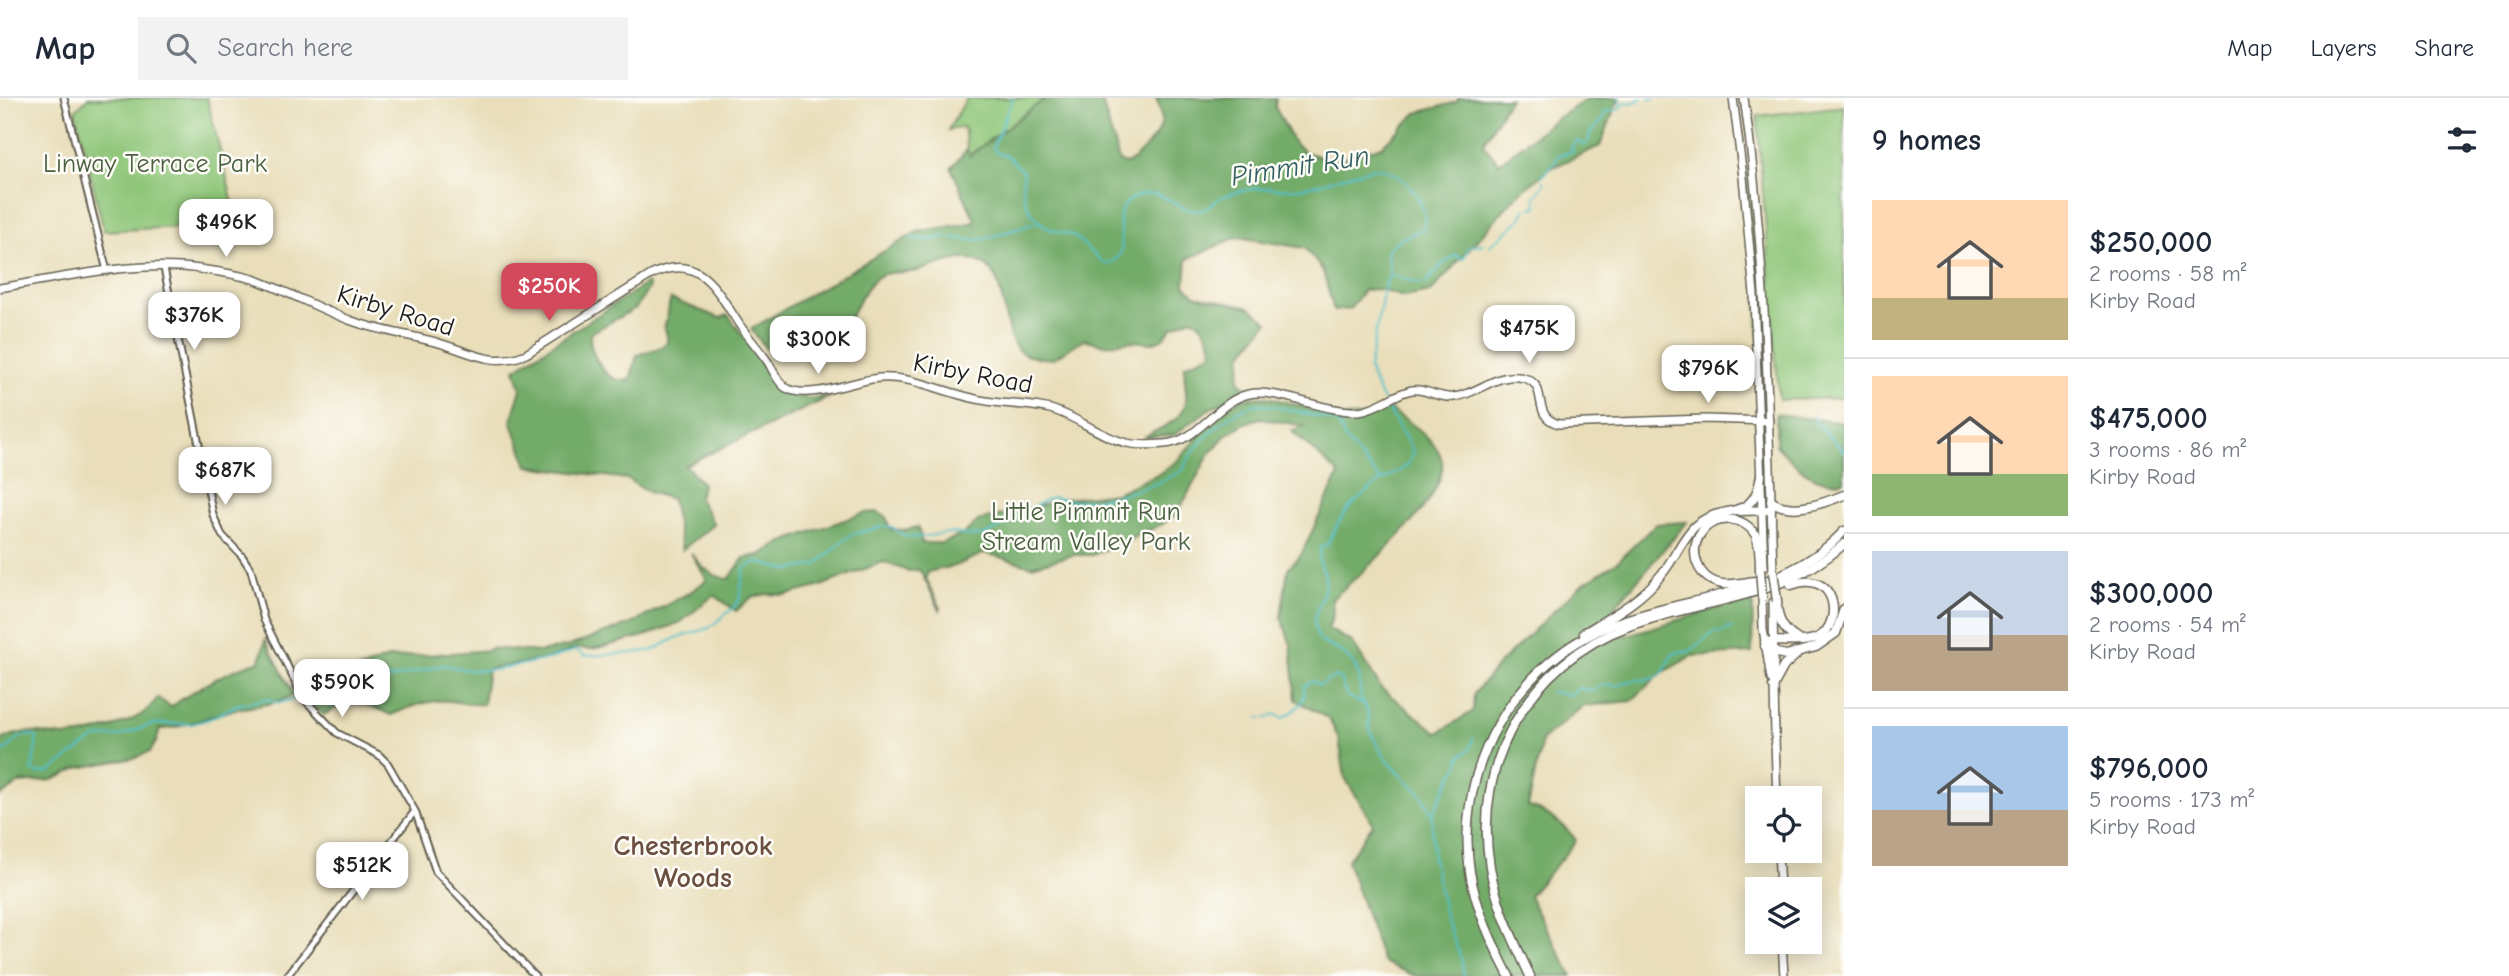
<!DOCTYPE html>
<html lang="en">
<head>
<meta charset="utf-8">
<style>
  body { margin:0; font-family:"Comic Neue",sans-serif; background:#f2f2f3; color:#1f2937; height:100vh; display:flex; flex-direction:column; font-size:26px; white-space:nowrap }
  * { box-sizing:border-box; margin:0 }
  p { font-size:23px; color:#747a83 }
  .icon { flex:none; width:38px; height:38px; fill:none; stroke:currentColor; stroke-width:2; stroke-linecap:round; stroke-linejoin:round }
  .map { position:relative; flex:1; overflow:hidden }
  .side { display:flex; flex-direction:column; background:#fff; width:665px }
  .side>* { flex:none }
  .controls { position:absolute; left:1745px; top:688px; display:grid; gap:14px }
  .controls a { display:grid; place-items:center; width:77px; height:77px; border-radius:0px; background:#fff; box-shadow:0 4px 18px #0003; font-size:35px }
  .price { position:absolute; translate:-50% -60px; padding:0 16px; border-radius:14px; background:#fff; color:#222; font-size:23px; line-height:46px; filter:drop-shadow(0 2px 4px #0008) }
  .price::after { content:''; position:absolute; left:50%; top:42px; width:21px; height:16px; margin-left:-10px; background:inherit; clip-path:polygon(0 0,100% 0,50% 100%) }
  .price.current { background:#d1495b; color:#fff }
  ul { padding:0; list-style:none }
  li { display:flex; align-items:center; gap:21px; height:175px; padding:0 28px }
  li+li { border-top:2px solid #e0e1e3 }
  li span { display:grid; place-items:center; flex:none; width:196px; height:140px; border-radius:0px; color:#555 }
  li>.icon { margin-inline-start:auto }
  span .icon { width:84px; height:84px; fill:#fffc; stroke-width:1 }
  li b { font-size:30px }
  h2 { display:flex; justify-content:space-between; align-items:center; height:84px; padding:0 28px; font-size:30px }
  header { display:flex; align-items:center; gap:42px; box-sizing:border-box; height:98px; padding:0 35px; background:#fff; border-bottom:2px solid #e0e1e3 }
  header strong { font-size:33px }
  nav { display:flex; gap:38px; margin-inline-start:auto; font-size:24px }
  .search { width:490px; height:63px; background:#f2f2f3; display:flex; align-items:center; gap:18px; box-sizing:border-box; padding:0 24px; border-radius:0px; color:#747a83; font-size:26px }
  main { display:flex; flex:1; min-height:0 }
  .map>svg:first-child { display:block }
  .green { fill:#8fc679; stroke:#56714a; stroke-width:2 }
  .forest { fill:#73ab69; stroke:#486442; stroke-width:2 }
  .lines { fill:none; stroke-linecap:round; stroke-linejoin:round }
  .stream { stroke:#52c0c8; stroke-width:2 }
  .minor-casing { stroke:#646053; stroke-width:9 }
  .major-casing { stroke:#646053; stroke-width:10 }
  .highway-casing { stroke:#646053; stroke-width:11 }
  .minor { stroke:#fff; stroke-width:5 }
  .major { stroke:#fff; stroke-width:7 }
  .highway { stroke:#fff; stroke-width:8 }
  .highway-bridge-casing { stroke:#646053; stroke-width:11; stroke-linecap:butt }
  .highway-bridge { stroke:#fff; stroke-width:8 }
  .labels { text-anchor:middle; stroke-width:5; stroke-linejoin:round; paint-order:stroke }
  .park-label { font-size:26px; fill:#4a6041; stroke:#fdfcf7 }
  .street-label { font-size:26px; fill:#1c1c1c; stroke:#fdfcf7 }
  .water-label { font-size:28px; font-style:italic; fill:#325e61; stroke:#fdfcf7 }
  .neighbourhood-label { font-size:28px; font-weight:bold; fill:#6b4f41; stroke:#fdfcf7 }
</style>
</head>
<body>
<header>
<strong>Map</strong>
<div class="search"><svg class="icon" aria-label="search" viewBox="0 0 24 24"><circle cx="10" cy="10" r="6"/><path d="M15 15l6 6"/></svg>Search here</div>
<nav><a>Map</a><a>Layers</a><a>Share</a></nav>
</header>
<main>
<div class="map">
<svg width="1844" height="878" viewBox="0 0 1844 878">
  <rect width="100%" height="100%" fill="#fdfcf7"/>
  <filter id="ink" filterUnits="userSpaceOnUse"><feTurbulence type="fractalNoise" baseFrequency=".0143" numOctaves="2"/><feDisplacementMap in="SourceGraphic" scale="14" xChannelSelector="R" yChannelSelector="G"/><feConvolveMatrix kernelMatrix="1 2 1 2 8 2 1 2 1" color-interpolation-filters="sRGB"/></filter>
  <filter id="wash" filterUnits="userSpaceOnUse"><feTurbulence type="fractalNoise" baseFrequency=".00686" numOctaves="4" result="noise"/><feDisplacementMap in="SourceGraphic" scale="28" xChannelSelector="R" yChannelSelector="G"/><feGaussianBlur stdDeviation="1.57" result="paint"/><feColorMatrix in="noise" values="0 0 0 0 0 0 0 0 0 0 0 0 0 0 0 0 0 1.4 0 .05"/><feComposite in="paint" operator="in"/></filter>
  <g filter="url(#wash)">
    <rect width="100%" height="100%" fill="#e9deb9"/>
    <g class="green">
      <polygon points="88,0 207,0 238,126 104,133 75,12"/>
      <polygon points="967,0 1046,0 968,58 964,29 948,32"/>
      <polygon points="1844,8 1844,300 1779,302 1757,18"/>
      <polygon points="1748,71 1750,72 1761,187 1757,189 1745,73"/>
      <polygon points="1757,201 1760,201 1766,311 1763,314"/>
    </g>
    <g class="forest">
      <path d="M1046,0H1101L1119,63L1125,66C1133,64 1137,58 1143,52C1160,34 1168,25 1156,0H1276L1275,9L1294,45L1305,54L1333,63L1382,48L1417,15L1457,4L1458,0H1510L1483,46L1499,65L1557,20L1589,0H1619L1600,48L1549,71L1516,98L1431,194L1404,199L1377,191L1364,192L1350,211L1334,213L1323,173L1305,150L1237,139L1187,161L1185,187L1195,197L1249,209L1268,224L1242,256L1239,282L1248,291L1209,311L1174,337L1144,339C1160,330 1184,323 1186,302C1187,290 1183,280 1185,267L1209,257L1213,251C1208,239 1205,225 1191,220L1172,229L1164,240L1152,245L1131,243L1104,247L1084,241L1053,261C1045,260 1034,260 1026,257C992,243 1019,163 965,161C949,161 933,169 918,173C901,177 886,170 873,183C857,201 850,223 835,241C809,240 789,236 766,251L751,231L917,134L976,124L951,70L967,51L969,58Z"/>
      <path d="M647,185L649,190L636,210L591,235C587,249 600,273 613,280C618,283 624,283 630,282L637,257L659,250L667,245V237L664,229C669,219 667,210 671,201L720,220L728,217C737,229 746,241 754,254C774,287 790,309 834,297L685,367L702,385L699,401L714,426L682,452L672,401L648,394L627,381L528,368L511,323L521,291L515,271Z"/>
      <path d="M1267,299L1344,319L1370,318L1386,309C1404,320 1434,339 1441,359C1455,397 1359,477 1332,501L1333,517L1328,531L1352,544L1381,590L1438,635L1473,613L1474,596L1499,566L1581,487L1617,464L1656,426L1687,424L1612,512L1620,539L1753,500L1752,555L1692,558L1662,575L1631,603L1583,608L1542,642L1528,709C1546,712 1565,728 1576,742C1562,762 1545,779 1529,798L1572,878H1415L1383,864L1347,763L1373,726L1345,680L1339,641L1329,621L1296,602L1291,547L1281,519L1288,470L1301,457L1339,376L1292,333L1304,328L1260,320L1245,325L1226,337L1210,355L1177,416L1163,426L1093,457H1073L1032,468L985,455L955,468L927,474L926,481L941,510L940,512L920,472L908,473L883,464L818,489L786,497L767,496L752,499L736,513L714,497L681,524L648,537L603,549L590,551L577,550L551,560L488,571L483,606C471,607 462,605 450,603C429,601 410,609 391,617C367,605 348,599 324,617L312,607L296,583L306,586L334,581L388,560L490,552V550L540,554L569,548L633,525L689,495L707,482L691,455C702,469 711,479 729,481L744,460L760,457L783,444L864,415L877,414L886,419L890,431L903,432L918,429L922,445H942L964,436L978,423L1065,401L1116,395L1160,375L1177,363L1209,326L1231,306L1244,300Z"/>
      <path d="M1776,316L1844,325V383C1813,388 1795,367 1776,347Z"/>
      <path d="M265,542L294,597C269,609 255,607 229,613C206,619 184,630 160,631L156,644L150,654L134,660L78,670L53,682L20,685L0,698V643C26,627 42,638 69,638C87,638 127,626 142,616C148,612 153,605 158,600L171,609C197,590 229,572 260,563Z"/>
    </g>
    <g class="lines">
      <g class="stream">
        <path d="M1013,0L993,49L996,54L1009,59L1023,74V91L1026,105L1032,116L1047,130L1074,138L1105,166C1144,157 1097,115 1137,98C1160,88 1175,111 1197,113C1209,113 1215,100 1224,98C1236,94 1254,90 1266,90C1277,90 1287,92 1298,90C1324,87 1349,75 1375,70C1403,72 1429,103 1424,131L1398,142L1387,152L1390,177L1385,186L1369,270L1371,278L1383,303"/>
        <polyline points="1649,0 1655,1"/>
        <polyline points="1622,8 1626,4 1632,5 1643,0"/>
        <polyline points="1542,78 1556,63 1557,58 1573,53 1571,49 1577,43 1585,47 1589,42 1590,35 1603,22 1603,17 1609,12 1621,12 1620,0"/>
        <polyline points="1531,110 1537,109 1535,99 1545,86 1543,83"/>
        <polyline points="911,140 932,142 943,139 972,142 984,141 1039,124"/>
        <polyline points="1490,148 1521,121 1526,110"/>
        <polyline points="1391,177 1420,186"/>
        <polyline points="1425,186 1441,168 1455,157 1463,161 1470,148 1483,146"/>
        <path d="M1386,308L1412,351C1414,372 1393,374 1380,384C1371,390 1362,398 1354,405C1342,416 1334,432 1327,447L1321,449C1316,471 1324,465 1325,480C1327,505 1304,515 1320,543L1343,555L1354,566L1359,578L1361,600L1368,615L1369,628L1373,639L1382,655L1396,672L1421,696L1432,716L1433,761L1446,822L1461,860L1464,878"/>
        <path d="M1813,317L1817,328L1823,330C1827,339 1837,344 1844,354"/>
        <path d="M1551,594L1569,597L1579,590L1588,592H1595L1604,586L1618,588C1632,578 1654,585 1661,577C1666,571 1669,563 1672,556L1682,553L1688,554L1716,533L1719,535L1732,530"/>
        <path d="M312,597L357,583L365,587L444,567L469,572H496L553,560L576,552L585,558L632,555L654,552L676,540L709,530L733,510L739,503L744,471L756,464L787,472L816,467L850,437L883,428L893,429C907,447 930,436 949,435C961,435 976,441 987,436C1010,426 1029,408 1053,399C1084,411 1155,390 1183,372C1192,348 1232,309 1258,306C1266,306 1327,320 1337,324L1347,344L1381,382"/>
        <path d="M1259,620H1268L1274,616L1283,620C1295,612 1307,605 1304,589L1312,583L1320,587L1334,579L1340,581L1347,598L1362,606"/>
        <polyline points="0,657 21,638 32,637 37,640 32,672 37,675 49,674 95,640 121,638 152,626 192,626 209,621 237,607 266,601 280,605 298,600"/>
        <polyline points="1433,715 1451,679 1458,670 1460,659 1469,652 1473,641"/>
      </g>
    </g>
  </g>
  <g filter="url(#ink)">
    <g class="lines">
      <g class="minor-casing">
        <g id="minor">
          <polyline points="64,0 107,173"/>
          <polyline points="164,170 213,417 222,437 242,458 251,472 264,522 304,601 337,635 379,657 388,666 415,713 436,774 535,878"/>
          <polyline points="287,878 415,713"/>
        </g>
      </g>
      <g class="major-casing">
        <g id="major">
          <polyline points="1733,0 1743,79 1754,196 1764,469"/>
          <path d="M1744,0C1767,159 1768,313 1773,473"/>
          <path d="M0,190C63,179 143,161 206,172C222,174 238,177 253,181C285,192 319,211 352,223C380,233 410,237 439,245C470,254 494,270 526,256L651,177C699,153 716,191 739,226C748,239 759,251 768,264C773,272 777,284 786,290C808,303 855,282 879,280C912,278 941,293 972,300C997,307 1024,305 1050,311C1077,318 1100,339 1127,345C1139,348 1152,347 1164,346C1199,344 1216,303 1249,296C1277,290 1325,315 1359,313C1376,311 1391,298 1408,293C1424,288 1437,301 1454,299C1479,296 1497,273 1524,280C1551,287 1529,318 1559,326L1705,321L1769,323"/>
          <polyline points="1762,499 1763,531 1771,581"/>
          <path d="M1773,504C1774,569 1774,634 1777,700"/>
          <polyline points="1778,752 1780,791"/>
          <polyline points="1782,844 1784,878"/>
        </g>
      </g>
      <g class="highway-casing">
        <g id="highway">
          <path d="M1771,403C1791,417 1822,406 1844,397"/>
          <polyline points="1740,413 1771,412"/>
          <path d="M1755,483C1745,484 1733,487 1723,486C1699,483 1687,455 1701,435C1713,416 1745,417 1756,438C1760,448 1760,460 1760,471"/>
          <path d="M1777,503C1777,520 1782,532 1797,541"/>
          <path d="M1584,535C1612,518 1641,503 1661,477C1674,462 1681,442 1695,428C1724,403 1754,427 1761,377"/>
          <path d="M1765,544C1782,542 1804,546 1819,539C1844,524 1836,470 1791,487"/>
          <polyline points="1765,548 1777,555 1786,557 1816,549 1836,535 1844,511"/>
          <polyline points="1773,588 1784,568 1796,557"/>
          <path d="M1509,878C1492,845 1476,811 1470,774C1454,669 1516,562 1616,525C1693,497 1785,497 1844,433"/>
          <path d="M1530,878C1514,843 1496,807 1490,769C1472,665 1530,564 1629,528C1705,500 1780,503 1844,446"/>
        </g>
      </g>
      <use href="#minor" class="minor"/>
      <use href="#major" class="major"/>
      <use href="#highway" class="highway"/>
      <g class="highway-bridge-casing">
        <g id="highway-bridge">
          <polyline points="1760,471 1762,499"/>
          <polyline points="1773,473 1777,503"/>
        </g>
      </g>
      <use href="#highway-bridge" class="highway-bridge"/>
    </g>
  </g>
  <g class="labels">
    <g class="park-label">
      <text x="155" y="74">Linway Terrace Park</text>
      <text x="1086" y="422">Little Pimmit Run<tspan x="1086" dy="30">Stream Valley Park</tspan></text>
    </g>
    <g class="street-label">
      <text transform="translate(396 212) rotate(17)" y="9">Kirby Road</text>
      <text transform="translate(973 275) rotate(11)" y="9">Kirby Road</text>
    </g>
    <g class="water-label">
      <text transform="translate(1300 67) rotate(-9)" y="10">Pimmit Run</text>
    </g>
    <g class="neighbourhood-label">
      <text x="693" y="757">Chesterbrook<tspan x="693" dy="32">Woods</tspan></text>
    </g>
  </g>
</svg>
<div class="controls">
<a><svg class="icon" aria-label="locate" viewBox="0 0 24 24"><circle cx="12" cy="12" r="6"/><path d="M12 2v4M12 18v4M2 12h4M18 12h4"/></svg></a>
<a><svg class="icon" aria-label="layers" viewBox="0 0 24 24"><path d="M12 4l9 5-9 5-9-5zM3 14l9 5 9-5"/></svg></a>
</div>
<b class="price" style="left:226px;top:161px">$496K</b>
<b class="price current" style="left:549px;top:225px">$250K</b>
<b class="price" style="left:194px;top:254px">$376K</b>
<b class="price" style="left:1529px;top:267px">$475K</b>
<b class="price" style="left:818px;top:278px">$300K</b>
<b class="price" style="left:1708px;top:307px">$796K</b>
<b class="price" style="left:225px;top:409px">$687K</b>
<b class="price" style="left:342px;top:621px">$590K</b>
<b class="price" style="left:362px;top:804px">$512K</b>
</div>
<section class="side">
<h2>9 homes<svg class="icon" aria-label="filters" viewBox="0 0 24 24"><path d="M4 7h16M4 17h16"/><circle cx="9" cy="7" r="2"/><circle cx="15" cy="17" r="2"/></svg></h2>
<ul>
<li><span style="background:linear-gradient(#ffd9b3 70%,#c2b280 0)"><svg class="icon" aria-label="home" viewBox="0 0 24 24"><path d="M3 11l9-7 9 7M6 9v11h12V9"/></svg></span><div><b>$250,000</b><p>2 rooms · 58 m²</p><p>Kirby Road</p></div></li>
<li><span style="background:linear-gradient(#ffd9b3 70%,#8fb573 0)"><svg class="icon" aria-label="home" viewBox="0 0 24 24"><path d="M3 11l9-7 9 7M6 9v11h12V9"/></svg></span><div><b>$475,000</b><p>3 rooms · 86 m²</p><p>Kirby Road</p></div></li>
<li><span style="background:linear-gradient(#c9d6e8 60%,#b9a48a 0)"><svg class="icon" aria-label="home" viewBox="0 0 24 24"><path d="M3 11l9-7 9 7M6 9v11h12V9"/></svg></span><div><b>$300,000</b><p>2 rooms · 54 m²</p><p>Kirby Road</p></div></li>
<li><span style="background:linear-gradient(#a9c7e8 60%,#b9a48a 0)"><svg class="icon" aria-label="home" viewBox="0 0 24 24"><path d="M3 11l9-7 9 7M6 9v11h12V9"/></svg></span><div><b>$796,000</b><p>5 rooms · 173 m²</p><p>Kirby Road</p></div></li>
</ul>
</section>
</main>
</body>
</html>
